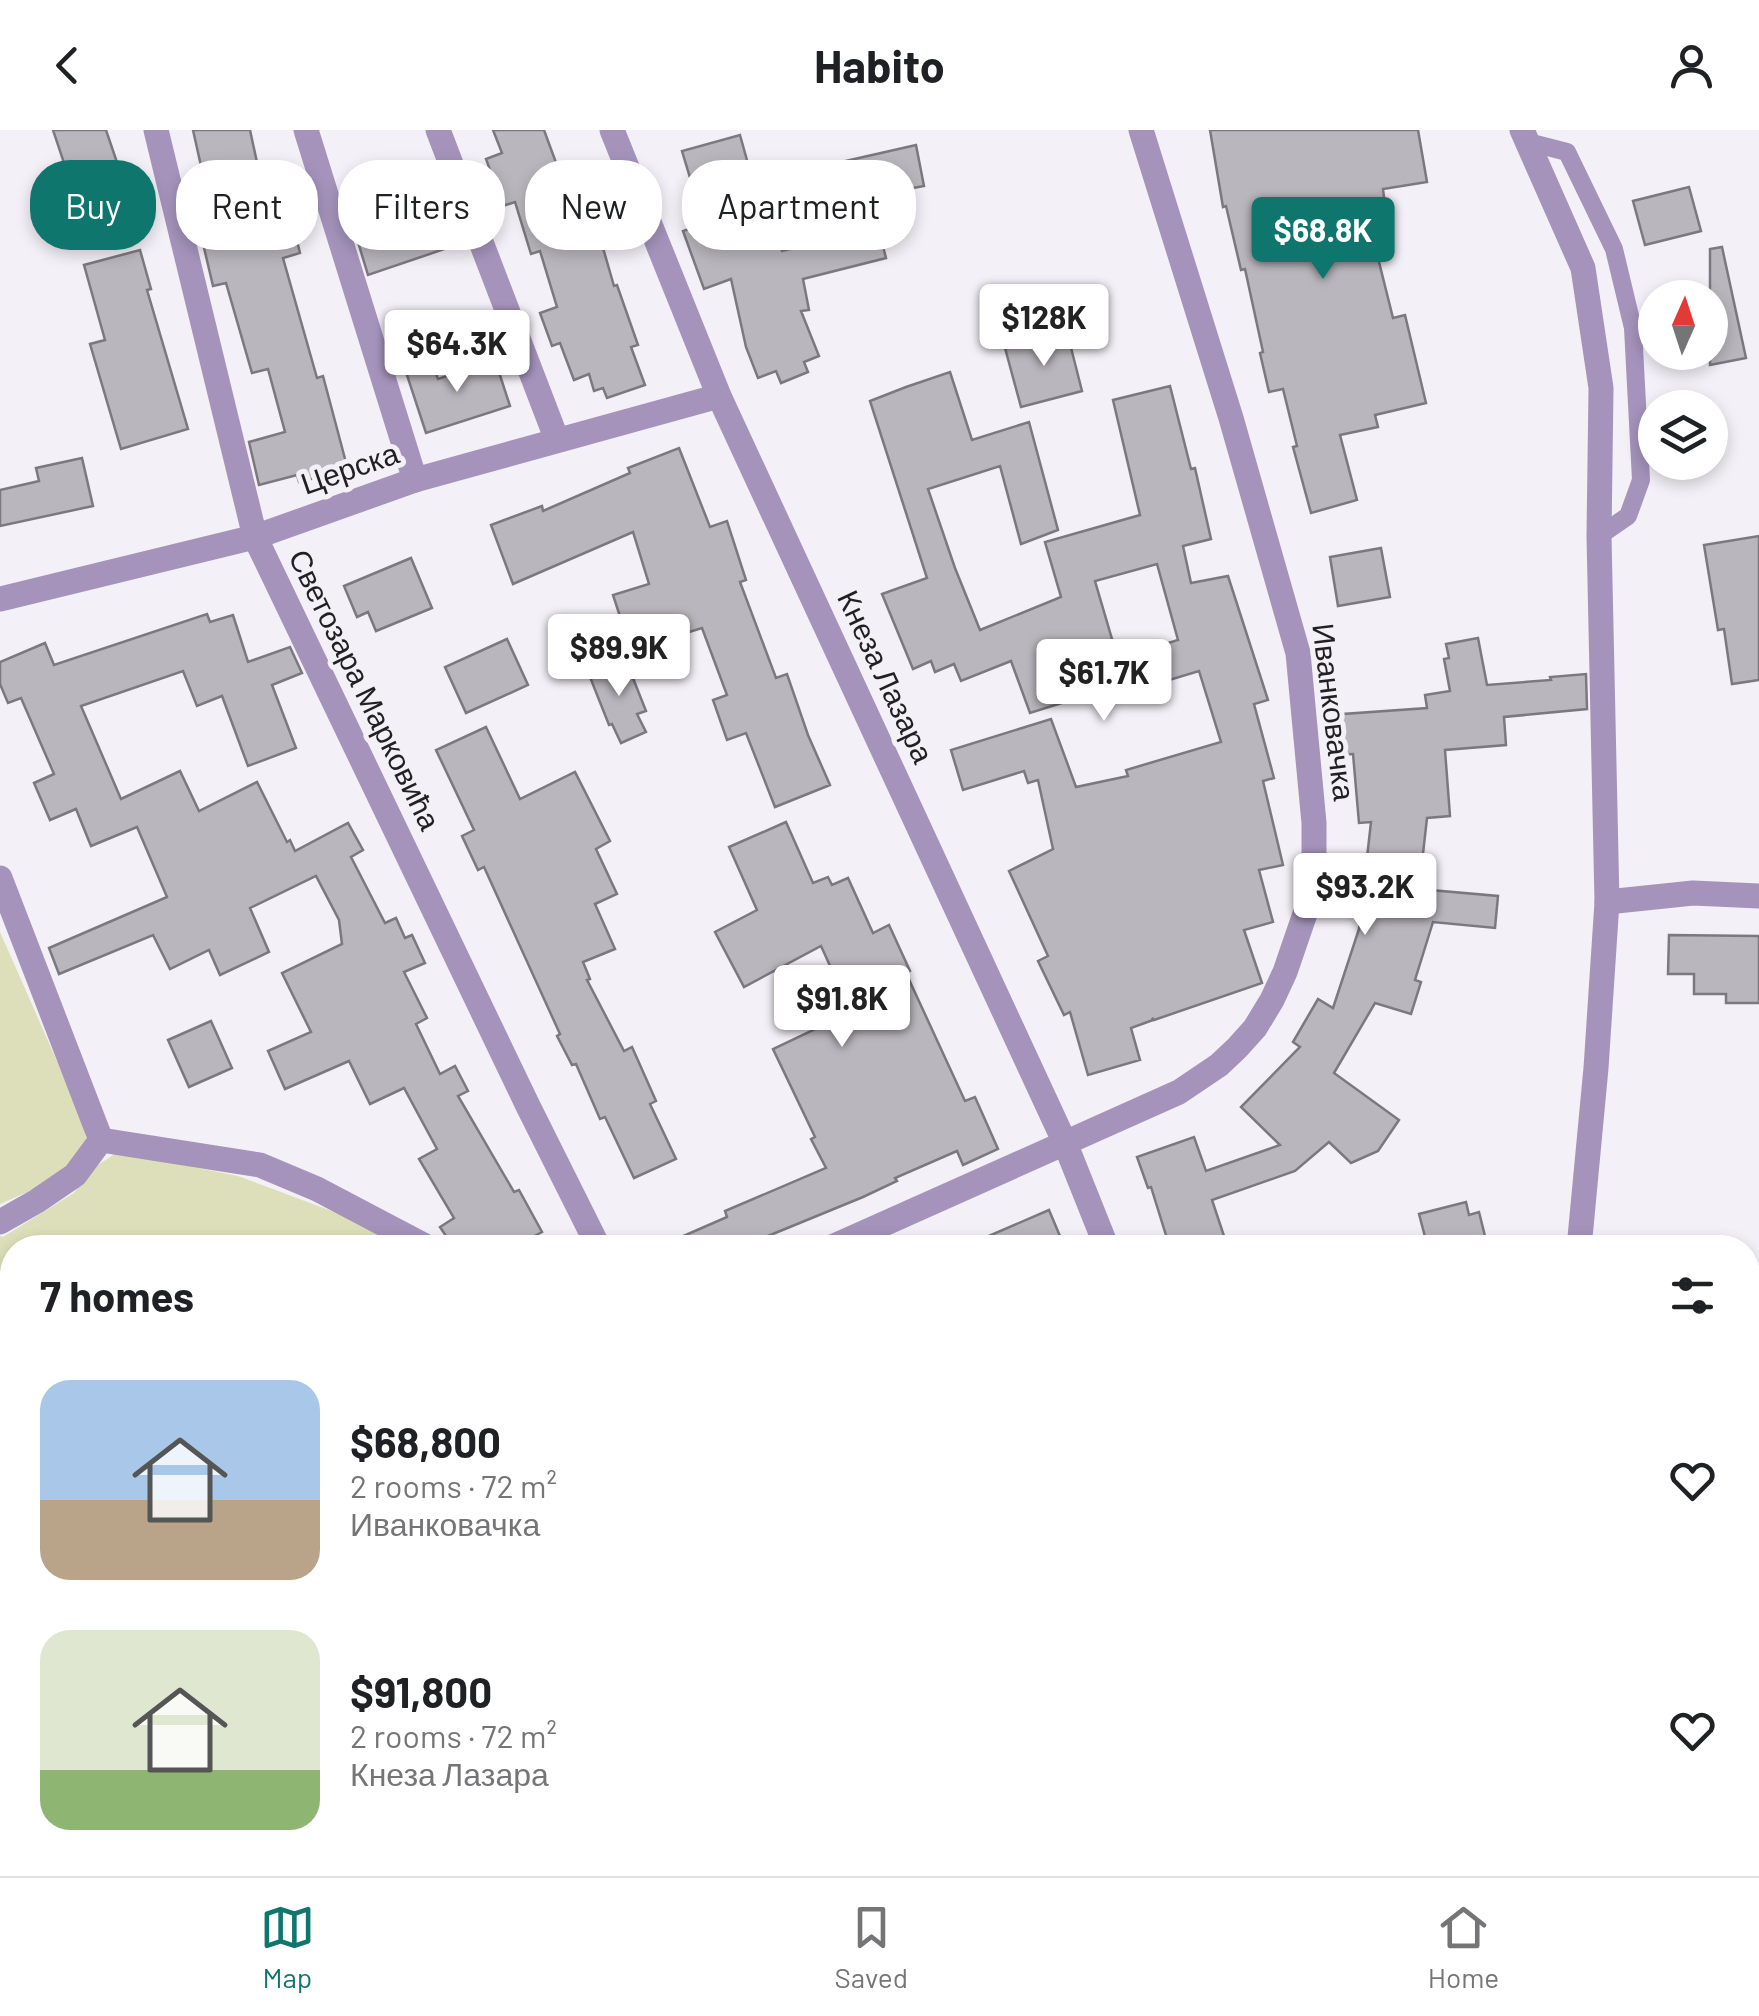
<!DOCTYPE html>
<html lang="en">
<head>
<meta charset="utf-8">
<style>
  body { margin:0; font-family:Barlow,sans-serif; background:#f2f2f2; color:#202124; height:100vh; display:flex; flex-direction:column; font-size:38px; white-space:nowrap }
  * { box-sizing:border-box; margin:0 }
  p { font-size:32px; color:#757577 }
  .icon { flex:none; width:55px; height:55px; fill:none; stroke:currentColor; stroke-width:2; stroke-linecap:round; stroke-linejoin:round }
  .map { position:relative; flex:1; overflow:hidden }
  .drawer { position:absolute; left:0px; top:1105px; width:1760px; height:642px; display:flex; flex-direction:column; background:#fff; border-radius:40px 40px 0 0; box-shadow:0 5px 15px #0003 }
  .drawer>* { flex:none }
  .banner { position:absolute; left:30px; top:30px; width:1000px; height:90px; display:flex; gap:20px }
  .needle { width:65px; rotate:3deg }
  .controls { position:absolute; left:1638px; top:150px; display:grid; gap:20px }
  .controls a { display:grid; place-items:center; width:90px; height:90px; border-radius:50%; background:#fff; box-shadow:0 5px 15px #0003; font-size:50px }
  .price { position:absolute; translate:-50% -85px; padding:0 22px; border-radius:10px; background:#fff; color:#222; font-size:32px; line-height:65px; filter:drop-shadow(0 2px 5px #0008) }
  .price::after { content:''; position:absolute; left:50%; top:60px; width:30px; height:22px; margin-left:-15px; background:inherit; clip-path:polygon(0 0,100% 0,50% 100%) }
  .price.selected { background:#0f766e; color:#fff }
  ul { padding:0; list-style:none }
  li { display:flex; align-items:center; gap:30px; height:250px; padding:0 40px }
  li span { display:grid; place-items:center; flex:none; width:280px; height:200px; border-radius:30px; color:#555 }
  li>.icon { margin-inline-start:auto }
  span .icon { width:120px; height:120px; fill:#fffc; stroke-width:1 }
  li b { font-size:42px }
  h2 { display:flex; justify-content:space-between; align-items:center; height:120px; padding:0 40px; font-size:42px }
  .tag { padding:0 35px; border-radius:40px; background:#fff; box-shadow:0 5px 15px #0003; font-size:35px; line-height:90px }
  .tag.selected { background:#0f766e; color:#fff }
  header { display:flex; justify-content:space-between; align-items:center; height:130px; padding:0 40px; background:#fff; font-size:45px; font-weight:700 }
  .menu { display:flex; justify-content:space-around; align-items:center; height:140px; border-top:2px solid #e0e0e0; background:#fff; font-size:28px; color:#757577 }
  .menu a { display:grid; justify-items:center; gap:5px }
  .menu .selected { color:#0f766e }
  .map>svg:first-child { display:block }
  .green { fill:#dcdfb9 }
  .building { fill:#b9b6bd; stroke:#7b797f; stroke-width:2.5 }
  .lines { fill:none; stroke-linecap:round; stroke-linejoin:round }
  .lane { stroke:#a593bb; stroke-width:18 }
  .street { stroke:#a593bb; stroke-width:25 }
  .labels { text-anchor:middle; stroke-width:10; stroke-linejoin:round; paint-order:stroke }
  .street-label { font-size:30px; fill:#201f22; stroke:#f3f0f7 }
</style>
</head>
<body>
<header><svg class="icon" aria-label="back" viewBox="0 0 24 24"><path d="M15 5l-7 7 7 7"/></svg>Habito<svg class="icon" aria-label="person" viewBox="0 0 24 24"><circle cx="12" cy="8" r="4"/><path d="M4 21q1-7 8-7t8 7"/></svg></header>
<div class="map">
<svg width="1759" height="1746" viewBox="0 0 1759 1746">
  <rect width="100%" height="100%" fill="#f3f0f7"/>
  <g class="green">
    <polygon points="0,802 78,979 87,1011 79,1030 50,1052 0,1074"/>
    <polygon points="118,1022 238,1046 345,1086 399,1117 12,1118 12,1234 8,1223 0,1221 0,1106 3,1107 74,1063 90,1040"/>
    <polygon points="93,1735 236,1735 240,1740 152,1746 92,1738"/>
    <polygon points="430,1735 690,1735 685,1746 457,1746 448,1739 433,1738"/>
    <polygon points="752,1735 822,1735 831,1746 762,1746"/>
  </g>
  <g class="building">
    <polygon points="53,0 106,0 123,50 75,66"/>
    <polygon points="193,0 250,0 261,51 270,49 278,78 288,75 300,123 283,128 317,248 323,246 348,340 299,352 297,345 259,355 249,312 285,302 268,239 252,243 226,153 213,156 201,105 210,103 203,73 209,72"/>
    <polygon points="493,0 544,0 569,68 577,65 591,114 601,111 614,156 617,155 638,215 631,217 645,255 607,268 603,258 594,261 589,244 574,250 560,213 552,216 540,183 557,177 540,121 531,124 515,72 503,76 486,29 502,23"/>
    <polygon points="1210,0 1418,0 1427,52 1383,59 1390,118 1376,120 1393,188 1405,185 1426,273 1375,285 1378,297 1340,305 1357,370 1311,383 1293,317 1297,316 1283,259 1269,262 1260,223 1263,222 1245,139 1241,140 1226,76 1223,77"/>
    <polygon points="740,5 760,77 767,74 782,121 847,105 832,49 840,46 837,33 916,15 924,56 870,66 886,128 803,149 809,180 801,181 819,226 804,232 808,242 781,253 776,241 758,248 746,217 731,149 704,159 683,101 704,94 682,21"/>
    <polygon points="1689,57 1701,101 1645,115 1633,71"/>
    <polygon points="450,80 462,113 368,145 358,112"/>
    <polygon points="1722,117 1746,228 1710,235 1710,119"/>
    <polygon points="140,120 151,159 147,160 188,299 121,319 90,214 105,210 84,135"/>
    <polygon points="1067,202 1082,261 1021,277 1005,218"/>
    <polygon points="495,230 510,276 426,303 406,242 432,233 438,249"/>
    <polygon points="950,242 972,310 1029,292 1058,400 1021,414 1000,336 928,359 955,438 980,500 1061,467 1045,412 1140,385 1113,270 1170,256 1191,339 1195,338 1211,409 1183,416 1191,453 1228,446 1268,570 1254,574 1274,648 1263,651 1283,735 1259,740 1273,792 1244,800 1262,853 1154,890 1152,888 1153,890 1131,898 1140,930 1088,945 1070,882 1064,885 1038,831 1048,826 1009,741 1053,719 1038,650 1028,653 1024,641 963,660 951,620 1051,589 1076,657 1128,646 1126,640 1221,612 1199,541 1166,551 1155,517 1178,510 1157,434 1095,451 1124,550 1083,563 1084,566 1030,583 1011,531 961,551 954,534 935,542 931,531 913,539 882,464 927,448 870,271 906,257"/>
    <polygon points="679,318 710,397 727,391 746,450 740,452 776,548 787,544 808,605 830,655 775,677 746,603 727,610 713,570 727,565 702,498 631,520 613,465 649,454 633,402 513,454 491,395 542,376 543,381 630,343 628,338"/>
    <polygon points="82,328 93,376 0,396 0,360 39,351 36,338"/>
    <polygon points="1759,406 1759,550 1732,554 1724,499 1718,500 1704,415"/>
    <polygon points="1381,418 1390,467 1338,476 1330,427"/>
    <polygon points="411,428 432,478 376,501 368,482 357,487 344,456"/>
    <polygon points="207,484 210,492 233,485 248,532 290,517 302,543 272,555 296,618 248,636 222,566 197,576 183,541 81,576 121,669 180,641 199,681 257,652 287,712 290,710 295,721 348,693 363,720 351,727 385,793 396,788 405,808 412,805 425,833 404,842 427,888 416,894 440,944 455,936 468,961 458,966 514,1062 519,1060 542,1102 512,1118 454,1118 440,1097 454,1088 419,1029 437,1019 404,958 370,974 349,931 285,959 268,921 311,902 282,843 342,814 339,790 316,746 250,778 269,822 220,845 209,820 170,839 153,805 59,844 49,818 167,767 137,697 91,716 76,679 50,690 34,653 54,644 21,568 8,573 0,554 0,532 45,513 54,535"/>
    <polygon points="1478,508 1487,555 1551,550 1550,547 1586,544 1587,579 1504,587 1506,615 1445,620 1450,686 1427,688 1419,759 1498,766 1495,798 1433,792 1415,850 1421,852 1411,884 1375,873 1334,943 1399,990 1378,1021 1351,1033 1329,1012 1295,1041 1212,1070 1228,1118 1170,1118 1151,1057 1148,1058 1137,1027 1194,1007 1206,1041 1280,1015 1241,977 1300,917 1293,912 1318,869 1333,878 1359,799 1371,692 1359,693 1353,624 1331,625 1329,585 1427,578 1425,565 1450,561 1444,529 1449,528 1446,514"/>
    <polygon points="507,509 528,555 466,583 445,537"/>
    <polygon points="625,528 646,581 637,584 646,602 621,613 612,594 609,595 588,542"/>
    <polygon points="486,597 520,669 575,642 610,711 596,719 617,764 595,774 615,819 583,832 590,849 587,850 624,921 632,917 656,971 650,974 676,1029 634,1048 605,987 600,989 576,934 572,935 557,906 560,904 484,737 478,740 462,706 474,700 436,620"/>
    <polygon points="786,692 813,753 828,747 832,755 848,748 873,803 889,795 910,841 906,843 965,971 975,967 998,1019 963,1035 957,1021 895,1048 897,1051 863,1067 768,1106 770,1110 753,1118 656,1118 727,1087 725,1081 826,1038 811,1009 815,1007 773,919 851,882 821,816 744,857 715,802 757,780 729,717"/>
    <polygon points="1669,805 1759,806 1759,873 1726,873 1726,864 1694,864 1694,844 1668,844"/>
    <polygon points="211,891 232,938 189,957 168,910"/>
    <polygon points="1466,1072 1469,1085 1479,1082 1488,1118 1428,1118 1419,1084"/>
    <polygon points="1049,1080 1065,1118 961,1118"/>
  </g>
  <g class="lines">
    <g class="lane">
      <polyline points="1528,12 1567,22 1614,119 1633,198 1641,350 1628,386 1599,406"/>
      <polyline points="0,1392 12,1412"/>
      <polyline points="0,1610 12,1585"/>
      <polyline points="734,1735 741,1746"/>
    </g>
    <g class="street">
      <polyline points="156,0 255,407 528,976 599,1118"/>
      <polyline points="306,0 415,350"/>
      <polyline points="438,0 557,310"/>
      <polyline points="612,0 719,266 1065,1013 1107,1118"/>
      <polyline points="1522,0 1583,138 1601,258 1599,406 1607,772 1596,938 1579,1118"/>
      <polyline points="0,469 255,407 415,350 719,266"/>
      <polyline points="0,748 101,1010"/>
      <polyline points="1607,772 1693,763 1759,766"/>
      <polyline points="0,1092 37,1071 75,1045 101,1010 260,1035 317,1059 429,1118"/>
      <polyline points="830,1118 1179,962 1219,935 1237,918 1255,898 1272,870 1285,842 1309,772 1314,734 1314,693 1298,523 1231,288 1141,0"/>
      <polyline points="834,1735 842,1746"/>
      <polyline points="1091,1735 1096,1746"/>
      <polyline points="1424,1746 1432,1735"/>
      <polyline points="1512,1746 1520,1735"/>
    </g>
  </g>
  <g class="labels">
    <g class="street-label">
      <text transform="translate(350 339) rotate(-19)" y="10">Церска</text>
      <text transform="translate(885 547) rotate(65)" y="10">Кнеза Лазара</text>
      <text transform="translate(364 560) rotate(64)" y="10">Светозара Марковића</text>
      <text transform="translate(1333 582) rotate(83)" y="10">Иванковачка</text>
    </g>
  </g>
</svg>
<div class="controls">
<a><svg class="needle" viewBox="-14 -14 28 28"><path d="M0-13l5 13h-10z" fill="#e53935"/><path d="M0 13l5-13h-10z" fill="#757577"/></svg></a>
<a><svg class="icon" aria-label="layers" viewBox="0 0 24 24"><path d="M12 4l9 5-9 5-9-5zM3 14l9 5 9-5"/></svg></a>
</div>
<b class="price selected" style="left:1323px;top:152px">$68.8K</b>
<b class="price" style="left:1044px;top:239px">$128K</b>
<b class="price" style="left:457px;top:265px">$64.3K</b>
<b class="price" style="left:619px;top:569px">$89.9K</b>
<b class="price" style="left:1104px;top:594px">$61.7K</b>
<b class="price" style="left:1365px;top:808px">$93.2K</b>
<b class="price" style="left:842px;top:920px">$91.8K</b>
<div class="banner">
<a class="tag selected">Buy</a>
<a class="tag">Rent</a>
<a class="tag">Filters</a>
<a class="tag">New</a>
<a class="tag">Apartment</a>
</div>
<section class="drawer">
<h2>7 homes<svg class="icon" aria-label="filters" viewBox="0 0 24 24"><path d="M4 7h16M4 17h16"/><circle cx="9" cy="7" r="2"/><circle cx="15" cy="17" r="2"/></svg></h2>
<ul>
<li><span style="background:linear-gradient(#a9c7e8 60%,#b9a48a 0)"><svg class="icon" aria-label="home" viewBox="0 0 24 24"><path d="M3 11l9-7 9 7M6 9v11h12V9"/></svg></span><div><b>$68,800</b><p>2 rooms · 72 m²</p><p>Иванковачка</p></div><svg class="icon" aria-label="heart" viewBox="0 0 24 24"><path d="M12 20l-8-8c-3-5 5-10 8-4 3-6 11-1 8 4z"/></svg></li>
<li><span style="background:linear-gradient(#dfe7d0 70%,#8fb573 0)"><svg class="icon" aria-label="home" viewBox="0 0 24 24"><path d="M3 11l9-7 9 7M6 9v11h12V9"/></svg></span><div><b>$91,800</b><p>2 rooms · 72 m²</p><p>Кнеза Лазара</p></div><svg class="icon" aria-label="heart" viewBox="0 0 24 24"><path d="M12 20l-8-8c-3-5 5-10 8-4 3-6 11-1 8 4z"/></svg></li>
</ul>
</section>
</div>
<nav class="menu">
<a class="selected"><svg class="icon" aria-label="map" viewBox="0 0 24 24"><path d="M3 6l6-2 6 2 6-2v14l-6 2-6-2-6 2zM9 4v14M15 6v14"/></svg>Map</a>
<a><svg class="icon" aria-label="saved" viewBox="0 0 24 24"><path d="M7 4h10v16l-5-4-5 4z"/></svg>Saved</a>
<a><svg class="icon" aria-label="home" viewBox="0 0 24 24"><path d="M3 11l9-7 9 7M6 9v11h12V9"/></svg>Home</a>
</nav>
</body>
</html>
